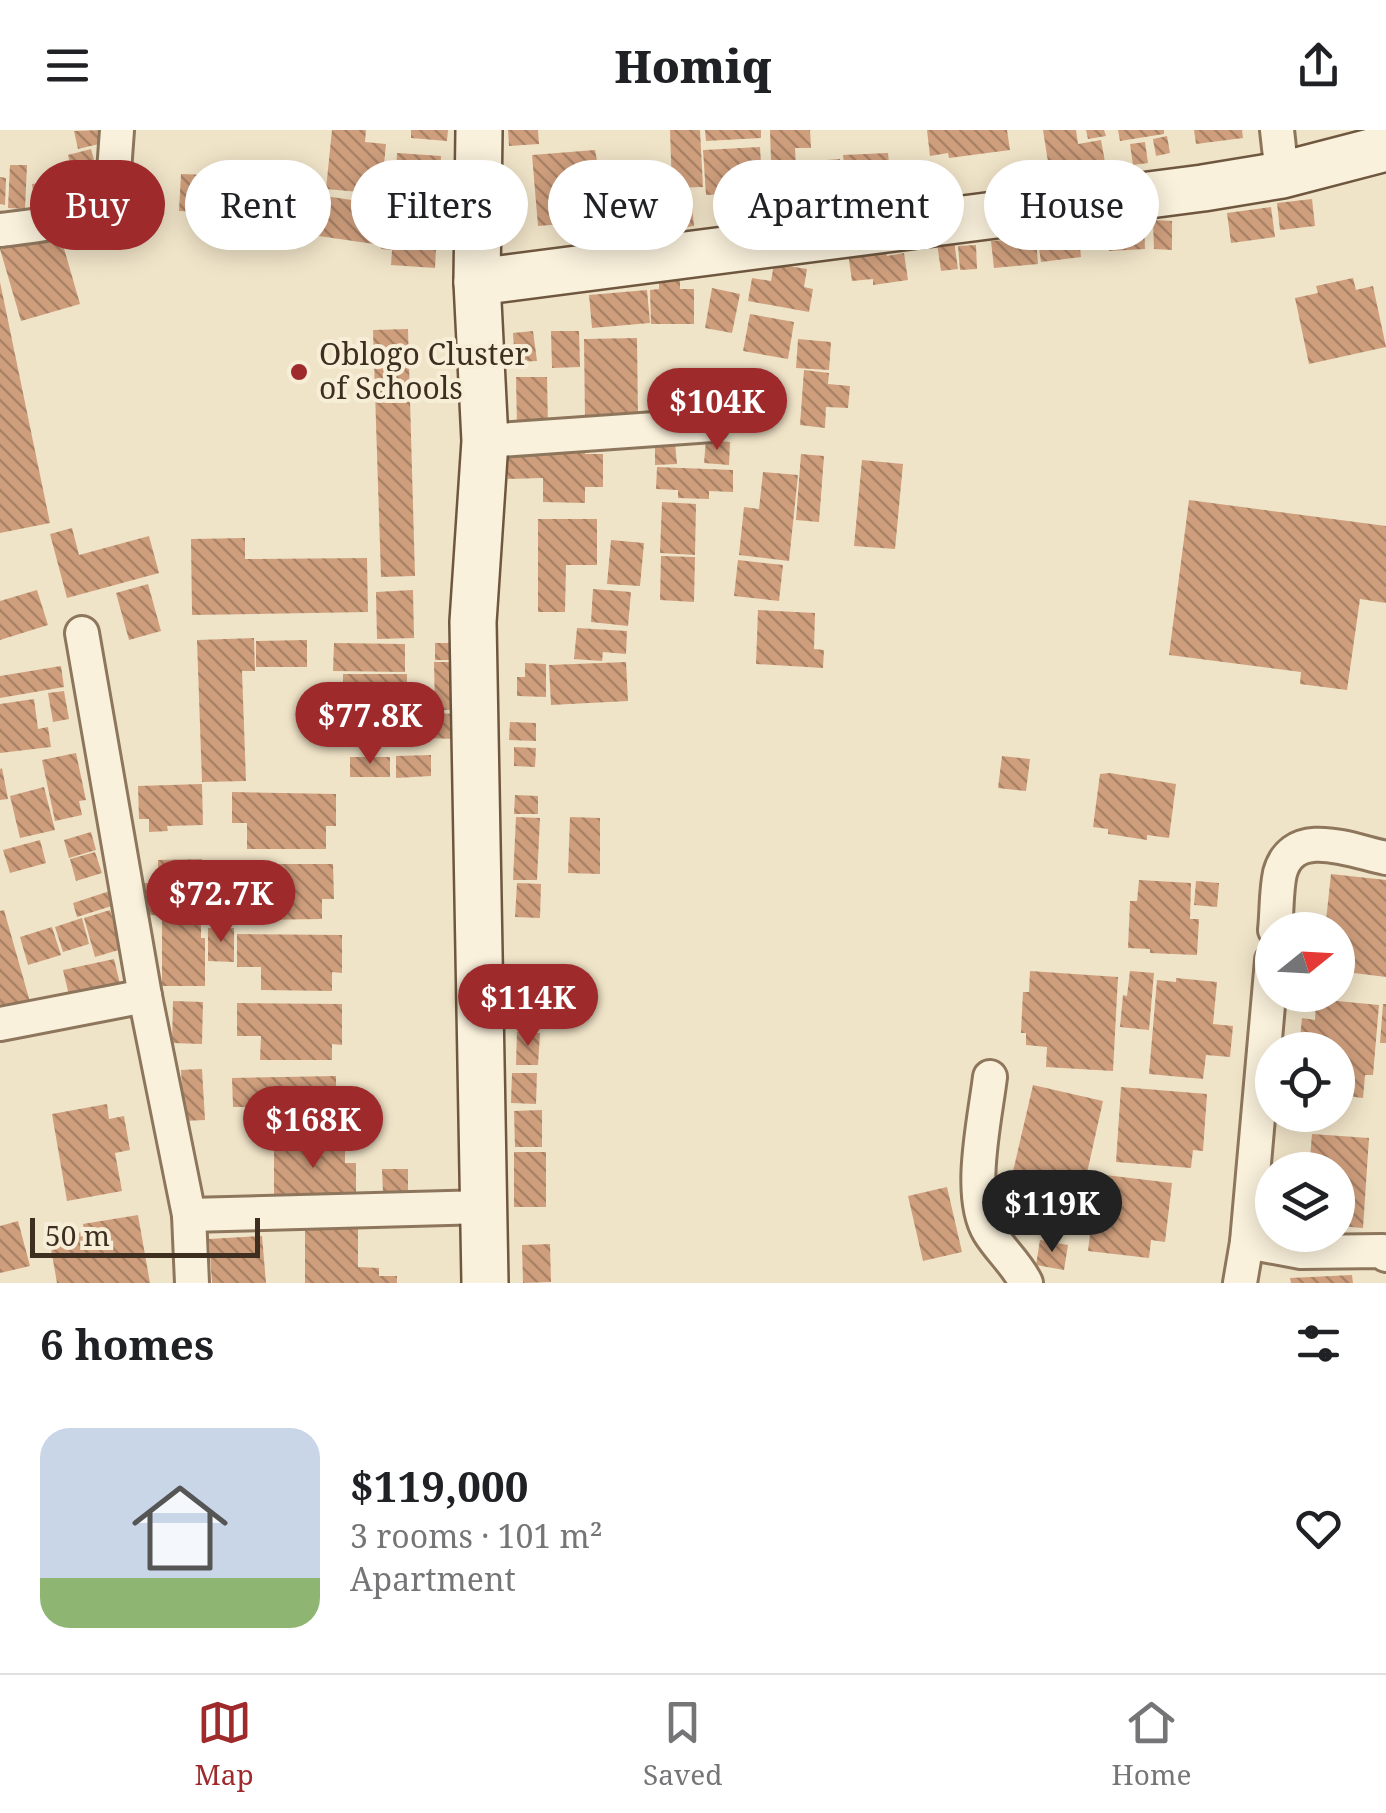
<!DOCTYPE html>
<html lang="en">
<head>
<meta charset="utf-8">
<style>
  body { margin:0; font-family:"Noto Serif",serif; background:#f2f2f2; color:#202124; height:100vh; display:flex; flex-direction:column; font-size:38px; white-space:nowrap }
  * { box-sizing:border-box; margin:0 }
  p { font-size:32px; color:#757577 }
  .icon { flex:none; width:55px; height:55px; fill:none; stroke:currentColor; stroke-width:2; stroke-linecap:round; stroke-linejoin:round }
  .map { position:relative; height:1153px; overflow:hidden }
  .sheet { display:flex; flex-direction:column; background:#fff; flex:1 }
  .sheet>* { flex:none }
  .top-card { position:absolute; left:30px; top:30px; width:1328px; height:90px; display:flex; gap:20px }
  .needle { width:65px; rotate:72deg }
  .controls { position:absolute; left:1255px; top:782px; display:grid; gap:20px }
  .controls a { display:grid; place-items:center; width:100px; height:100px; border-radius:50%; background:#fff; box-shadow:0 5px 25px #0003; font-size:50px }
  .scale { position:absolute; left:30px; bottom:25px; width:230px; box-sizing:border-box; padding-left:10px; border:5px solid #3d2e20; border-top:0; font-size:28px; line-height:35px; white-space:nowrap; color:#3d2e20; -webkit-text-stroke:8px #f7eed8; paint-order:stroke }
  .price { position:absolute; translate:-50% -85px; padding:0 22px; border-radius:35px; background:#9e2a2b; color:#fff; font-size:32px; line-height:65px; filter:drop-shadow(0 2px 5px #0008) }
  .price::after { content:''; position:absolute; left:50%; top:60px; width:30px; height:22px; margin-left:-15px; background:inherit; clip-path:polygon(0 0,100% 0,50% 100%) }
  .price.on { background:#222; color:#fff }
  ul { padding:0; list-style:none }
  li { display:flex; align-items:center; gap:30px; height:250px; padding:0 40px }
  li+li { border-top:2px solid #e0e0e0 }
  li span { display:grid; place-items:center; flex:none; width:280px; height:200px; border-radius:30px; color:#555 }
  li>.icon { margin-inline-start:auto }
  span .icon { width:120px; height:120px; fill:#fffc; stroke-width:1 }
  li b { font-size:42px }
  h2 { display:flex; justify-content:space-between; align-items:center; height:120px; padding:0 40px; font-size:42px }
  .pill { padding:0 35px; border-radius:45px; background:#fff; box-shadow:0 5px 25px #0003; font-size:35px; line-height:90px }
  .pill.on { background:#9e2a2b; color:#fff }
  header { display:flex; justify-content:space-between; align-items:center; height:130px; padding:0 40px; background:#fff; font-size:45px; font-weight:800 }
  .tabs { display:flex; justify-content:space-around; align-items:center; height:140px; border-top:2px solid #e0e0e0; background:#fff; font-size:28px; color:#757577 }
  .tabs a { display:grid; justify-items:center; gap:5px }
  .tabs .on { color:#9e2a2b }
  .map>svg:first-child { display:block }
  .building { fill:url(#building-back-hatch) }
  .lines { fill:none; stroke-linecap:round; stroke-linejoin:round }
  .street-casing { stroke:#8d765c; stroke-width:38 }
  .secondary-casing { stroke:#6f573f; stroke-width:50 }
  .street { stroke:#faf1dc; stroke-width:32 }
  .secondary { stroke:#faf1dc; stroke-width:45 }
  .poi-dot { fill:#9e2a2b; stroke:#f7eed8; stroke-width:4 }
  .labels { text-anchor:middle; stroke-width:8; stroke-linejoin:round; paint-order:stroke }
  .poi-label { font-size:30px; fill:#3d2e20; stroke:#f7eed8; text-anchor:start }
</style>
</head>
<body>
<header><svg class="icon" aria-label="menu" viewBox="0 0 24 24"><path d="M4 6h16M4 12h16M4 18h16"/></svg>Homiq<svg class="icon" aria-label="share" viewBox="0 0 24 24"><path d="M12 15V3M7 8l5-5 5 5M5 13v7h14v-7"/></svg></header>
<div class="map">
<svg width="1386" height="1153" viewBox="0 0 1386 1153">
  <defs>
    <pattern id="building-back-hatch" width="6" height="6" patternUnits="userSpaceOnUse" patternTransform="scale(2.5)"><rect width="6" height="6" fill="#cf9f7d"/><path d="M-1 5l2 2M0 0l6 6M5-1l2 2" fill="none" stroke="#a98266"/></pattern>
  </defs>
  <rect width="100%" height="100%" fill="#f0e4c8"/>
  <g class="building">
    <polygon points="100,0 103,13 78,19 74,1"/>
    <polygon points="332,0 366,0 365,12 386,14 381,64 326,59"/>
    <polygon points="411,0 448,0 447,11 411,8"/>
    <polygon points="508,0 538,0 539,14 509,16"/>
    <polygon points="670,0 700,0 703,57 672,58"/>
    <polygon points="705,0 761,0 761,8 706,11"/>
    <polygon points="770,0 810,0 811,18 795,18 797,61 772,62"/>
    <polygon points="927,0 1007,0 1010,20 949,28 948,23 930,26"/>
    <polygon points="1043,0 1076,0 1078,14 1101,10 1107,43 1051,51"/>
    <polygon points="1086,0 1104,0 1106,6 1088,9"/>
    <polygon points="1118,0 1164,0 1164,4 1120,11"/>
    <polygon points="1194,0 1242,0 1243,8 1196,14"/>
    <polygon points="1167,6 1170,23 1156,26 1153,9"/>
    <polygon points="1145,12 1148,33 1133,35 1130,14"/>
    <polygon points="760,17 762,51 745,51 746,63 706,65 703,20"/>
    <polygon points="91,19 96,37 72,43 68,25"/>
    <polygon points="595,20 597,31 601,30 604,60 610,60 613,90 538,96 532,25"/>
    <polygon points="397,23 441,26 435,138 391,135 392,120 381,119 383,82 394,82"/>
    <polygon points="888,23 891,53 846,56 843,25"/>
    <polygon points="840,29 842,60 814,62 812,31"/>
    <polygon points="10,35 27,35 25,79 8,78"/>
    <polygon points="92,42 95,57 74,60 77,75 54,79 51,64 74,60 51,62 48,48"/>
    <polygon points="181,44 232,46 230,84 179,81"/>
    <polygon points="0,47 6,48 5,75 0,74"/>
    <polygon points="269,47 314,55 307,97 262,89"/>
    <polygon points="46,52 50,75 35,77 32,54"/>
    <polygon points="318,65 379,74 374,114 312,105"/>
    <polygon points="1312,69 1315,96 1280,100 1277,73"/>
    <polygon points="692,77 694,96 660,101 658,82"/>
    <polygon points="1271,77 1275,107 1231,113 1227,83"/>
    <polygon points="1153,90 1172,91 1172,120 1154,119"/>
    <polygon points="1144,94 1145,119 1109,121 1108,96"/>
    <polygon points="1078,100 1081,127 1041,132 1037,104"/>
    <polygon points="59,101 80,174 21,191 0,119"/>
    <polygon points="1036,108 1038,134 994,138 991,111"/>
    <polygon points="954,111 958,139 941,141 937,113"/>
    <polygon points="976,115 977,139 960,140 958,116"/>
    <polygon points="886,120 887,126 904,123 908,150 873,155 873,149 852,151 848,123"/>
    <polygon points="774,134 807,139 804,157 813,159 809,182 748,171 752,148 771,151"/>
    <polygon points="659,146 680,146 680,159 694,159 694,194 651,194 650,160 659,159"/>
    <polygon points="1353,148 1356,160 1373,156 1386,217 1309,234 1295,168 1318,163 1316,156"/>
    <polygon points="0,152 50,393 0,403"/>
    <polygon points="712,158 740,164 732,203 705,198"/>
    <polygon points="647,160 650,193 592,198 589,165"/>
    <polygon points="750,184 794,192 788,229 743,221"/>
    <polygon points="408,199 415,446 381,447 373,200"/>
    <polygon points="533,201 537,231 515,232 513,203"/>
    <polygon points="551,201 579,201 580,237 552,238"/>
    <polygon points="637,208 638,289 585,289 584,209"/>
    <polygon points="798,209 831,212 829,240 796,238"/>
    <polygon points="804,240 829,243 828,254 850,256 848,278 826,277 825,298 800,295"/>
    <polygon points="711,246 717,281 675,287 670,252"/>
    <polygon points="516,247 547,247 548,297 517,297"/>
    <polygon points="706,310 730,312 729,335 704,333"/>
    <polygon points="675,313 677,334 655,335 655,314"/>
    <polygon points="508,320 585,321 585,324 603,324 603,357 585,357 585,373 543,372 543,348 508,349"/>
    <polygon points="801,324 824,326 819,392 796,390"/>
    <polygon points="862,330 903,334 895,419 854,416"/>
    <polygon points="657,337 733,340 733,362 709,361 709,369 678,368 678,360 656,359"/>
    <polygon points="763,342 798,345 789,431 739,425 744,377 759,379"/>
    <polygon points="1189,370 1386,396 1386,473 1360,469 1347,560 1300,554 1301,542 1169,525"/>
    <polygon points="662,372 696,374 695,425 660,423"/>
    <polygon points="538,389 597,389 597,435 566,435 565,482 538,482"/>
    <polygon points="72,398 79,425 149,406 159,443 67,468 50,404"/>
    <polygon points="245,408 245,429 367,428 368,482 192,485 191,409"/>
    <polygon points="611,410 644,413 640,456 607,454"/>
    <polygon points="661,426 695,427 694,472 660,470"/>
    <polygon points="738,430 783,435 779,471 734,466"/>
    <polygon points="148,454 161,501 129,510 116,463"/>
    <polygon points="593,459 631,462 628,496 591,492"/>
    <polygon points="37,460 48,495 0,510 0,471"/>
    <polygon points="413,460 414,508 377,509 376,462"/>
    <polygon points="758,480 815,483 814,519 824,520 823,538 756,534"/>
    <polygon points="577,498 627,501 626,524 603,522 602,531 574,529"/>
    <polygon points="254,508 255,541 242,541 246,651 202,652 197,510"/>
    <polygon points="307,510 307,537 256,537 256,511"/>
    <polygon points="334,513 405,514 405,542 333,541"/>
    <rect x="435" y="513" width="15" height="17"/>
    <polygon points="434,532 458,532 459,580 435,580"/>
    <polygon points="626,532 628,571 551,575 549,535"/>
    <polygon points="525,533 546,534 546,567 517,566 517,547 525,547"/>
    <polygon points="61,536 64,557 0,568 0,546"/>
    <rect x="343" y="544" width="64" height="23"/>
    <polygon points="64,561 69,589 53,592 48,563"/>
    <polygon points="34,569 38,599 48,597 51,617 0,623 0,574"/>
    <polygon points="428,583 457,584 456,609 427,608"/>
    <polygon points="510,592 536,593 536,611 509,610"/>
    <polygon points="514,617 536,618 535,637 514,636"/>
    <polygon points="76,623 86,670 79,671 82,685 55,691 42,630"/>
    <polygon points="431,625 431,646 396,648 396,626"/>
    <polygon points="1002,626 1030,629 1026,661 998,658"/>
    <rect x="350" y="627" width="40" height="20"/>
    <polygon points="2,638 8,669 0,670 0,639"/>
    <polygon points="1110,643 1176,654 1169,708 1147,705 1147,710 1108,704 1108,699 1093,697 1100,644"/>
    <polygon points="202,654 203,695 167,696 168,701 149,702 149,689 139,689 138,656"/>
    <polygon points="44,657 55,700 20,708 10,666"/>
    <polygon points="232,662 336,664 336,696 326,696 326,719 247,719 247,693 232,693"/>
    <polygon points="515,665 538,666 538,684 514,684"/>
    <polygon points="516,687 540,688 537,750 513,750"/>
    <polygon points="570,687 600,688 600,744 568,743"/>
    <polygon points="91,702 96,720 69,728 64,710"/>
    <polygon points="40,710 46,733 10,743 3,720"/>
    <polygon points="95,722 102,743 76,751 70,729"/>
    <polygon points="202,729 202,786 141,785 140,753 158,753 158,730"/>
    <polygon points="227,734 333,734 334,769 322,769 322,789 253,790 252,768 227,768"/>
    <polygon points="1331,744 1386,750 1386,847 1338,841 1338,800 1325,800"/>
    <polygon points="1139,750 1191,753 1190,789 1199,789 1197,825 1150,823 1150,819 1128,818 1130,771 1137,771"/>
    <polygon points="1196,751 1219,753 1217,777 1194,775"/>
    <polygon points="517,753 541,754 540,788 515,787"/>
    <polygon points="113,760 118,774 77,787 73,773"/>
    <polygon points="4,780 32,879 0,887 0,781"/>
    <polygon points="110,780 122,819 95,827 84,788"/>
    <polygon points="82,788 89,814 63,822 55,797"/>
    <polygon points="162,788 201,789 201,808 205,808 205,856 162,856"/>
    <polygon points="52,797 61,825 28,835 20,807"/>
    <polygon points="208,798 234,798 234,832 208,831"/>
    <polygon points="237,804 342,805 342,843 332,842 332,861 261,860 261,837 237,837"/>
    <polygon points="114,829 122,862 71,874 63,840"/>
    <polygon points="511,838 540,839 538,885 510,884"/>
    <polygon points="1030,841 1118,847 1113,941 1046,937 1047,917 1026,915 1026,903 1021,903 1023,862 1029,862"/>
    <polygon points="1130,841 1154,843 1149,900 1120,897 1123,865 1127,866"/>
    <polygon points="1176,848 1217,852 1213,894 1233,896 1230,927 1206,925 1203,949 1149,944 1157,850 1176,852"/>
    <polygon points="1316,869 1379,875 1373,945 1365,945 1363,968 1338,965 1338,920 1299,920 1302,888 1315,890"/>
    <polygon points="173,871 203,872 202,914 172,913"/>
    <polygon points="237,873 342,874 342,915 332,914 332,930 260,930 261,906 237,906"/>
    <polygon points="1383,874 1386,874 1386,913 1380,913"/>
    <polygon points="517,902 540,903 538,935 516,935"/>
    <polygon points="202,939 205,990 184,991 181,940"/>
    <polygon points="512,943 537,943 536,974 511,973"/>
    <polygon points="336,946 336,983 325,983 326,1001 254,1002 254,977 233,977 232,948"/>
    <polygon points="1033,955 1103,971 1081,1070 1011,1050"/>
    <polygon points="1121,957 1207,964 1203,1021 1193,1020 1191,1038 1116,1032"/>
    <polygon points="107,974 109,989 124,986 130,1020 115,1023 122,1061 67,1071 52,984"/>
    <polygon points="542,980 542,1017 515,1017 514,981"/>
    <polygon points="1312,1004 1369,1008 1363,1098 1338,1096 1338,1040 1309,1040"/>
    <polygon points="274,1013 345,1013 345,1033 356,1033 356,1068 274,1067"/>
    <rect x="514" y="1022" width="32" height="55"/>
    <polygon points="382,1039 408,1039 408,1062 383,1063"/>
    <polygon points="1097,1044 1172,1053 1165,1112 1151,1110 1149,1128 1088,1121"/>
    <polygon points="947,1057 962,1122 923,1131 908,1066"/>
    <polygon points="138,1085 150,1153 57,1153 49,1107 84,1102 83,1094"/>
    <polygon points="18,1091 30,1136 0,1143 0,1096"/>
    <polygon points="305,1099 358,1099 358,1137 379,1138 379,1146 397,1146 397,1153 305,1153"/>
    <polygon points="262,1106 266,1153 212,1153 209,1109"/>
    <polygon points="1040,1110 1068,1115 1064,1140 1036,1135"/>
    <polygon points="550,1114 551,1152 523,1153 522,1115"/>
    <polygon points="1352,1145 1353,1153 1291,1153 1290,1148"/>
  </g>
  <g class="lines">
    <g class="street-casing">
      <g id="street">
        <polyline points="1277,0 1282,45"/>
        <path d="M0,100C41,95 77,93 112,69L117,0"/>
        <polyline points="485,311 712,295"/>
        <polyline points="82,503 145,866 189,1085 192,1153"/>
        <path d="M1275,800C1277,782 1276,761 1280,743C1293,695 1352,721 1386,728"/>
        <polyline points="0,894 145,866"/>
        <path d="M990,947C985,989 967,1066 989,1102C1000,1120 1017,1134 1026,1153"/>
        <polyline points="189,1085 485,1077"/>
        <polyline points="1247,1112 1301,1122 1383,1121 1386,1125"/>
        <polyline points="1240,1153 1247,1112 1272,830"/>
      </g>
    </g>
    <g class="secondary-casing">
      <g id="secondary">
        <polyline points="479,0 477,152 485,311 473,492 485,1153"/>
        <polyline points="477,152 1203,58 1282,45 1386,18"/>
      </g>
    </g>
    <use href="#street" class="street"/>
    <use href="#secondary" class="secondary"/>
  </g>
  <circle class="poi-dot" cx="299" cy="242" r="10"/>
  <g class="labels">
    <g class="poi-label">
      <text x="319" y="235">Oblogo Cluster<tspan x="319" dy="34">of Schools</tspan></text>
    </g>
  </g>
</svg>
<div class="controls">
<a><svg class="needle" viewBox="-14 -14 28 28"><path d="M0-13l5 13h-10z" fill="#e53935"/><path d="M0 13l5-13h-10z" fill="#757577"/></svg></a>
<a><svg class="icon" aria-label="locate" viewBox="0 0 24 24"><circle cx="12" cy="12" r="6"/><path d="M12 2v4M12 18v4M2 12h4M18 12h4"/></svg></a>
<a><svg class="icon" aria-label="layers" viewBox="0 0 24 24"><path d="M12 4l9 5-9 5-9-5zM3 14l9 5 9-5"/></svg></a>
</div>
<div class="scale">50 m</div>
<b class="price" style="left:717px;top:323px">$104K</b>
<b class="price" style="left:370px;top:637px">$77.8K</b>
<b class="price" style="left:221px;top:815px">$72.7K</b>
<b class="price" style="left:528px;top:919px">$114K</b>
<b class="price" style="left:313px;top:1041px">$168K</b>
<b class="price on" style="left:1052px;top:1125px">$119K</b>
<div class="top-card">
<a class="pill on">Buy</a>
<a class="pill">Rent</a>
<a class="pill">Filters</a>
<a class="pill">New</a>
<a class="pill">Apartment</a>
<a class="pill">House</a>
</div>
</div>
<section class="sheet">
<h2>6 homes<svg class="icon" aria-label="filters" viewBox="0 0 24 24"><path d="M4 7h16M4 17h16"/><circle cx="9" cy="7" r="2"/><circle cx="15" cy="17" r="2"/></svg></h2>
<ul>
<li><span style="background:linear-gradient(#c9d6e8 75%,#8fb573 0)"><svg class="icon" aria-label="home" viewBox="0 0 24 24"><path d="M3 11l9-7 9 7M6 9v11h12V9"/></svg></span><div><b>$119,000</b><p>3 rooms · 101 m²</p><p>Apartment</p></div><svg class="icon" aria-label="heart" viewBox="0 0 24 24"><path d="M12 20l-8-8c-3-5 5-10 8-4 3-6 11-1 8 4z"/></svg></li>
</ul>
</section>
<nav class="tabs">
<a class="on"><svg class="icon" aria-label="map" viewBox="0 0 24 24"><path d="M3 6l6-2 6 2 6-2v14l-6 2-6-2-6 2zM9 4v14M15 6v14"/></svg>Map</a>
<a><svg class="icon" aria-label="saved" viewBox="0 0 24 24"><path d="M7 4h10v16l-5-4-5 4z"/></svg>Saved</a>
<a><svg class="icon" aria-label="home" viewBox="0 0 24 24"><path d="M3 11l9-7 9 7M6 9v11h12V9"/></svg>Home</a>
</nav>
</body>
</html>
